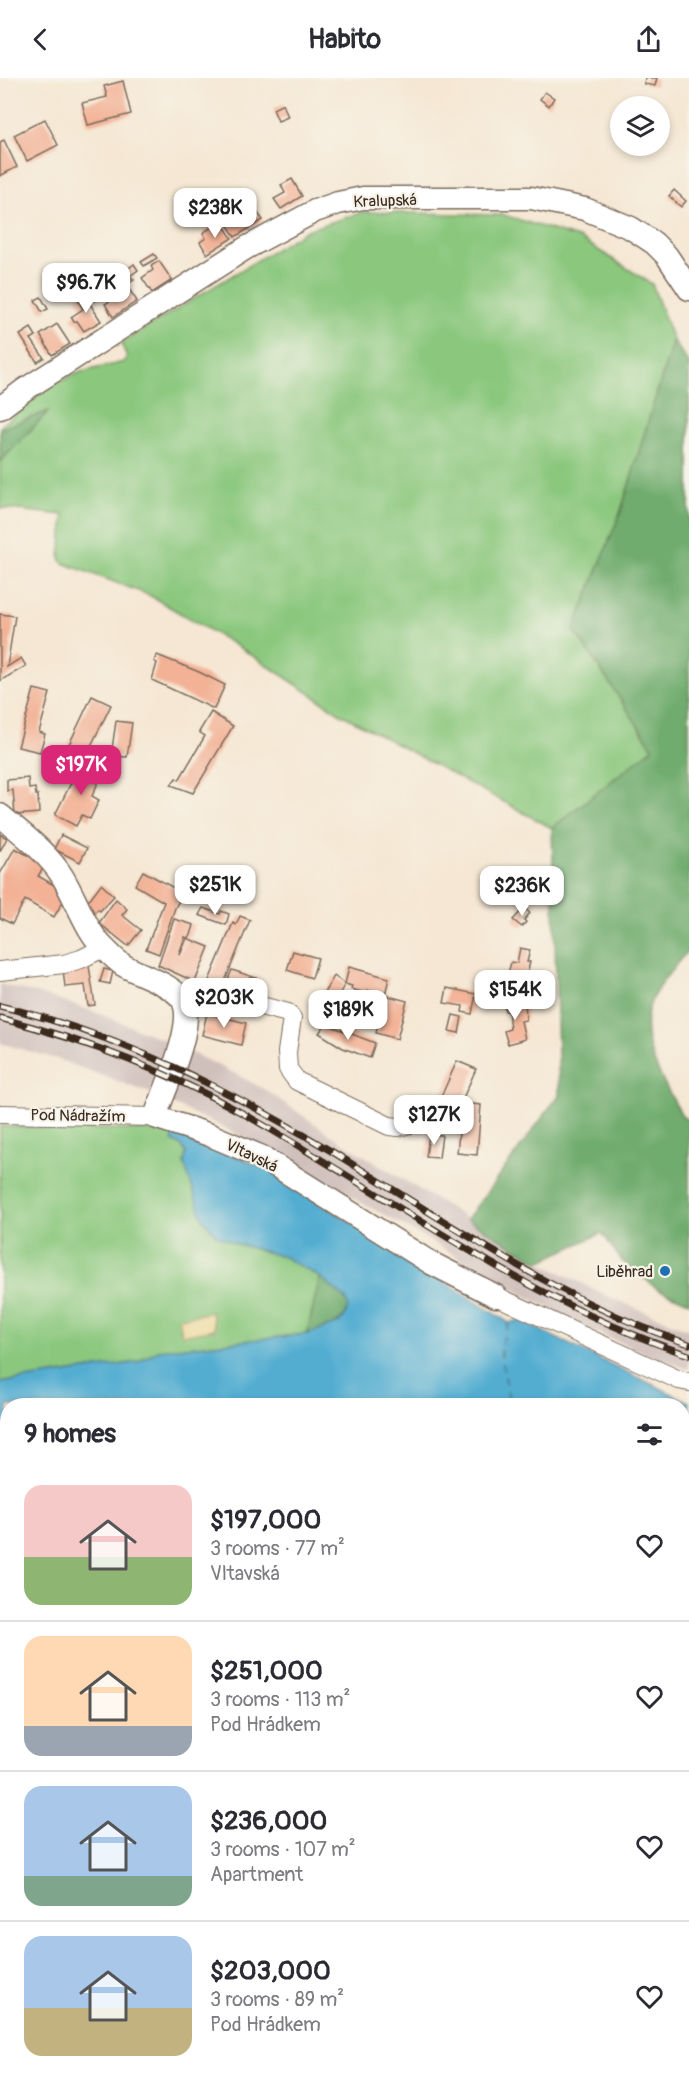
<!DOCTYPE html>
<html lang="en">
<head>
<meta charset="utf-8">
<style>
  body { margin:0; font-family:Pangolin,sans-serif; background:#f2f2f3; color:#2b2b33; height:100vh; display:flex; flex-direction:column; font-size:22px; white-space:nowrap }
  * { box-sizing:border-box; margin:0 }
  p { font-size:20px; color:#7c7c81 }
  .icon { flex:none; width:33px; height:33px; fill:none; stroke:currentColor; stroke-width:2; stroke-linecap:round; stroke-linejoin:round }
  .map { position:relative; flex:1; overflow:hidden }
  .side { position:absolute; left:0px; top:1320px; width:690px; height:686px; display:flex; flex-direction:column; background:#fff; border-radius:24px 24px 0 0; box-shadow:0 3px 9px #0003 }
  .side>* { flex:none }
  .tools { position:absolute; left:610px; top:18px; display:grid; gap:12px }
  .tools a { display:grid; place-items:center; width:60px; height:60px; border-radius:50%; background:#fff; box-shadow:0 3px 9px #0003; font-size:30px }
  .price { position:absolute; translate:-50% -51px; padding:0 14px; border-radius:12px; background:#fff; color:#222; font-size:20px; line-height:39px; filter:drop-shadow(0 2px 3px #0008) }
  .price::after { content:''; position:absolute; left:50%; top:36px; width:18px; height:14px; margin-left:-9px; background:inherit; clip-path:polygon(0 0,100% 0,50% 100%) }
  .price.active { background:#db2777; color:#fff }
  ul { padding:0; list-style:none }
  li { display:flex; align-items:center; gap:18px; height:150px; padding:0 24px }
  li+li { border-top:2px solid #e1e1e2 }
  li span { display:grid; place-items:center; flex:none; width:168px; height:120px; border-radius:18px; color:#555 }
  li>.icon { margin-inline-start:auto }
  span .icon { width:72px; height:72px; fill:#fffc; stroke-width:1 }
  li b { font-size:26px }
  h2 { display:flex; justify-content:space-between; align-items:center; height:72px; padding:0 24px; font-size:26px }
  header { display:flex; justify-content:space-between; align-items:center; height:78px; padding:0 24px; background:#fff; font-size:27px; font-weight:800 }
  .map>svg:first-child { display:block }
  .industrial { fill:#d0c0bc }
  .green { fill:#8bc87e; stroke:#63794e; stroke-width:1.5 }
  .forest { fill:#70ac6d; stroke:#566b46; stroke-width:1.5 }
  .sand { fill:#eeda9e; stroke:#94825e; stroke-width:1.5 }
  .water { fill:#53add1; stroke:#476c78; stroke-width:1.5 }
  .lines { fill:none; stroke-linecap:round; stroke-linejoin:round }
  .stream { stroke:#53add1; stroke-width:4.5 }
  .ferry { stroke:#43585d; stroke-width:1.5; stroke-dasharray:8 6; stroke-linecap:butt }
  .building { fill:#f3b296 }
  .minor-casing { stroke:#7c6c5d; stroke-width:20 }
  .tertiary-casing { stroke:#7c6c5d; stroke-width:25 }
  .minor { stroke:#fff; stroke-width:18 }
  .tertiary { stroke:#fff; stroke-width:22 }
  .rail-casing { stroke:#3b2a1e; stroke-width:7 }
  .rail { stroke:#f7f3e8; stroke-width:4.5; stroke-dasharray:14; stroke-linecap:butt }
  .poi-dot { fill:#1f6fb2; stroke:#f7f3e8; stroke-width:2 }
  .labels { text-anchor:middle; stroke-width:4.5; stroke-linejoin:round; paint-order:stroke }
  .street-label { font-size:16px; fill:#3b2a1e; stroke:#f7f3e8 }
  .poi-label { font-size:16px; fill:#3b2a1e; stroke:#f7f3e8; text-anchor:end }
</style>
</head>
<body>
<header><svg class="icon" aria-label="back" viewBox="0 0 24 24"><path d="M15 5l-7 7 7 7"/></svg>Habito<svg class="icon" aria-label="share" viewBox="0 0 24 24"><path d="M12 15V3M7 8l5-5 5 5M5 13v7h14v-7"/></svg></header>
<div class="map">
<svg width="689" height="2005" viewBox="0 0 689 2005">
  <rect width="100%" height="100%" fill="#f7f3e8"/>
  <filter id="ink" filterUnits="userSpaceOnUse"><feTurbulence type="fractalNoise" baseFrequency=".0167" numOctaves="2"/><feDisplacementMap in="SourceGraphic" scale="12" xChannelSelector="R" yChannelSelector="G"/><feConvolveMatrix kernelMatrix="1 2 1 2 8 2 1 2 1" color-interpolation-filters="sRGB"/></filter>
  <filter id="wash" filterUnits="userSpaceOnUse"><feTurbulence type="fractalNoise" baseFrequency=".008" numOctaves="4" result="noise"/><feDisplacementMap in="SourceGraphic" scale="24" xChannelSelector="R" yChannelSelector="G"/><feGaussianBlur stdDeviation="1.35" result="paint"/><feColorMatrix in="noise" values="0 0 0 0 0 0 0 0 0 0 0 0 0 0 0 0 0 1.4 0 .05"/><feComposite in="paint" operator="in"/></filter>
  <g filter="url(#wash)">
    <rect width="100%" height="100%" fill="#f5e7d3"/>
    <polygon class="industrial" points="0,906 40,916 87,931 162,961 238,997 267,1013 343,1065 539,1184 605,1217 689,1252 689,1291 661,1282 589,1251 522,1216 399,1145 229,1052 147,1014 57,981 0,965"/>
    <g class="green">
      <polygon points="363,134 504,137 581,161 652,206 673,262 621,433 574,552 653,670 552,750 341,636 247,574 149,517 63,485 60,480 64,437 0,430 0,384 48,334 0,351 0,349 49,308 81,294 124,284 127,279 121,265 307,152"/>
      <polygon points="0,1048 176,1053 180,1067 186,1074 235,1165 284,1179 320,1199 307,1256 159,1272 138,1284 0,1305"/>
    </g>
    <g class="forest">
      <path d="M673,262L689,286V871C678,885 664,900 655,916C631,957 663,1001 682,1038L689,1043V1224L658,1211L622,1183L602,1155L539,1184L467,1141L559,1017L552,750L653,670L574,552L621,433Z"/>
      <polygon points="49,333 0,384 0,351"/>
      <path d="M320,1199C328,1206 340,1212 345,1221C360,1242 320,1252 307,1256Z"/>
      <polygon points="7,1554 8,1998 540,1998 544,2005 0,2005 0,1556"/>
      <polygon points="683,1746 689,1774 689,2000 675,1998 682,1998"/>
    </g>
    <polygon class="sand" points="212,1234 215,1251 182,1257 179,1240"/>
    <polygon class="water" points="176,1053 269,1092 509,1245 519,1242 689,1324 689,1602 682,1600 682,1328 8,1328 8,1554 0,1556 0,1305 138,1284 159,1272 307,1256 338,1245 345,1238 348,1228 346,1221 320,1199 284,1179 235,1165 216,1157 203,1141 184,1085 186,1074 180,1067 172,1063"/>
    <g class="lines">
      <polyline class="stream" points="682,1851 689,1882"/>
      <polyline class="ferry" points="509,1245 500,1270 510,1328"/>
    </g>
    <g id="blocks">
      <g class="building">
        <polygon points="645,0 657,0 655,8 644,6"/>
        <polygon points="123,3 131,36 88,47 82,25 107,19 104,8"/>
        <polygon points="545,14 554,20 549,28 540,21"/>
        <polygon points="283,26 288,39 278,43 273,31"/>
        <polygon points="45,41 58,67 27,83 14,57"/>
        <polygon points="4,62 17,89 0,98 0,64"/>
        <polygon points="292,101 302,118 281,131 274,121 285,115 281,107"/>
        <polygon points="674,112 686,123 681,129 669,118"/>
        <polygon points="251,126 263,142 235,159 224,141"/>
        <polygon points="218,132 221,138 209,144 208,141 199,145 197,140"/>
        <polygon points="215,147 218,152 224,148 232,160 207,176 200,164 206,160 203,155"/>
        <polygon points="154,176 157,180 144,188 141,184"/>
        <polygon points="159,183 172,202 152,215 142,200 153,192 151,188"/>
        <polygon points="134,186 138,192 130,198 134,202 128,206 121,196"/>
        <polygon points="97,210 102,218 95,223 90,215"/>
        <polygon points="118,210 122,216 129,211 137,223 113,239 105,226 112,222 109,216"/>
        <polygon points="83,215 101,243 84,253 77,243 74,244 71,239 83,231 76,219"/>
        <polygon points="41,219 48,231 42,234 35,222"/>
        <polygon points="57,246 70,266 52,277 40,257"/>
        <polygon points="31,250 36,258 31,261 44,280 37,284 20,257"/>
        <polygon points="0,536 15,538 7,589 21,580 26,588 0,603"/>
        <polygon points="157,577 199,594 225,607 214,631 152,602 157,585 154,583"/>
        <polygon points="34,611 50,615 39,654 45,656 40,674 18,669"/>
        <polygon points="92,618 111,627 85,680 64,677"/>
        <polygon points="211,634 233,648 193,715 171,707 176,700 179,702 205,658 199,654"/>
        <polygon points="116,643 132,645 127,679 111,678"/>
        <polygon points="105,690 92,718 99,722 90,741 82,737 76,748 55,737 78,691"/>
        <polygon points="28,700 29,711 35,710 36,717 38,717 39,735 15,737 13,712 7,713 7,702"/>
        <polygon points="0,756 7,760 0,773"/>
        <polygon points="61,757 87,770 80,784 54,771"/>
        <polygon points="15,770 45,787 38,798 68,815 54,839 25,822 12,846 0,840 0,796"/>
        <polygon points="143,793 183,815 175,830 159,876 146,871 164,824 135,807"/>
        <polygon points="101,806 114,818 100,833 98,831 93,836 85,827"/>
        <polygon points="116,821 127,831 122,837 141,852 128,868 99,845"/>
        <polygon points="203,830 220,836 221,833 229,836 226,847 199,837"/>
        <polygon points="524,830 530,835 524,842 526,844 522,849 513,842"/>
        <polygon points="240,838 250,842 222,910 208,905 233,845 236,847"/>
        <polygon points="174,841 194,847 191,857 188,860 185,859 179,876 180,877 187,860 209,869 195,904 158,887"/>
        <polygon points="520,870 530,872 527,884 530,884 524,909 512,906 514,898 508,896 511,884 517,885"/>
        <polygon points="293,873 318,880 312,900 287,892"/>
        <polygon points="89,888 95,927 88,928 85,907 65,909 63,891"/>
        <polygon points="349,889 389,900 385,917 367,912 366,915 351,911 352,908 345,906 330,932 318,925 334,898 345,906"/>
        <polygon points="104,891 113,893 110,906 100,904"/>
        <polygon points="232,892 259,901 255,918 224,911"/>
        <polygon points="447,910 476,916 472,936 462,934 463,928 444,925"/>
        <polygon points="508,914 522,916 521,921 508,920"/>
        <polygon points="385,917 407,923 397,961 376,955"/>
        <polygon points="525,923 526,942 521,943 525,961 508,966 504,953 510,951 508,933 505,933 504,924"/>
        <polygon points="207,935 246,945 241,967 202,957"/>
        <polygon points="453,937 462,939 459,955 449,953"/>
        <polygon points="326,946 375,965 370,980 343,970 319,955"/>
        <polygon points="457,983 476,991 455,1038 436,1030"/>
        <polygon points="462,1025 481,1027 477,1077 457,1075"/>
        <polygon points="429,1056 442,1057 439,1080 426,1079"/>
      </g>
    </g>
  </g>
  <g filter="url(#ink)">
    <use href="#blocks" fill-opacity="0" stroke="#7c6c5d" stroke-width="1.5"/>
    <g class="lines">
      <g class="minor-casing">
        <g id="minor">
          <polyline points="0,893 64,886 81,881 103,870"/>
          <polyline points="184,923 197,917 211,915 288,935 292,940 287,974 288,991 297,1003 389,1048 398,1049 410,1046"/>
          <polyline points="0,1036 155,1039"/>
          <polyline points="496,1218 679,1302 689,1304"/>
        </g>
      </g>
      <g class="tertiary-casing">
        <g id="tertiary">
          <polyline points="0,330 24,312 246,170 315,133 338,125 363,120 531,120 585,131 631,150 654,165 667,178 689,211"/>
          <path d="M0,737C21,755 47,774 62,798C76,820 86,854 106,872C111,877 117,883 123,887C139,897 177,907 184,925C194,951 164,1012 155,1039L210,1057L262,1079L431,1185L496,1218"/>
          <polyline points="619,1998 620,2005"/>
        </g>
      </g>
      <use href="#minor" class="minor"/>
      <use href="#tertiary" class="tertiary"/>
      <g class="rail-casing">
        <g id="rail">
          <path d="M0,928C118,956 227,1011 331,1073C446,1143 560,1224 689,1266"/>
          <path d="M0,940C84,962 167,993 244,1036C390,1118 529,1225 689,1277"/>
        </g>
      </g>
      <use href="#rail" class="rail"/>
    </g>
  </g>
  <circle class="poi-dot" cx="665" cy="1193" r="6"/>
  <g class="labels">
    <g class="street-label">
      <text transform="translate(385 122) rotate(-2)" y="6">Kralupská</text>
      <text transform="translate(78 1037) rotate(1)" y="6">Pod Nádražím</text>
      <text transform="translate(252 1077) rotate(26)" y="6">Vltavská</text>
    </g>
    <g class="poi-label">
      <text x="653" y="1199">Liběhrad</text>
    </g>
  </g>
</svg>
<div class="tools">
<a><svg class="icon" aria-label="layers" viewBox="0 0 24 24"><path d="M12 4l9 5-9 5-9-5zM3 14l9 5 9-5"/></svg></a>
</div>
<b class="price" style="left:215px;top:161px">$238K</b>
<b class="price" style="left:86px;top:236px">$96.7K</b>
<b class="price active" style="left:81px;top:718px">$197K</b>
<b class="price" style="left:215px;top:838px">$251K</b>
<b class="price" style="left:522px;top:839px">$236K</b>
<b class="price" style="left:515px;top:943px">$154K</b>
<b class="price" style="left:224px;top:951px">$203K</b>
<b class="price" style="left:348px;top:963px">$189K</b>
<b class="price" style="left:434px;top:1068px">$127K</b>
<section class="side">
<h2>9 homes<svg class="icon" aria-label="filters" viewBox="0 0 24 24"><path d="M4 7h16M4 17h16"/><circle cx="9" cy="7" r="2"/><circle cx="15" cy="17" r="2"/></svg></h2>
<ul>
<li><span style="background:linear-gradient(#f6c9c9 60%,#8fb573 0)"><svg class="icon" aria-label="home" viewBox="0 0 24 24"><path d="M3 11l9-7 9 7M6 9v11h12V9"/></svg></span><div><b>$197,000</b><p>3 rooms · 77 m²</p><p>Vltavská</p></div><svg class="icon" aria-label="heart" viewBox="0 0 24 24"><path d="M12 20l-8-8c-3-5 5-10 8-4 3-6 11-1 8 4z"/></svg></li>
<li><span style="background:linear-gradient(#ffd9b3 75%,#9aa5b1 0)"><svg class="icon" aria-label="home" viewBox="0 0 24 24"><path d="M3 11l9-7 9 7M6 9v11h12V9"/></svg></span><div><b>$251,000</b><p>3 rooms · 113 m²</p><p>Pod Hrádkem</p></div><svg class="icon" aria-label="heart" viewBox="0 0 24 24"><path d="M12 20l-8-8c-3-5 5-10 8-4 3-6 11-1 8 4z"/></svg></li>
<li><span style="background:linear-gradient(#a9c7e8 75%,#7fa58c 0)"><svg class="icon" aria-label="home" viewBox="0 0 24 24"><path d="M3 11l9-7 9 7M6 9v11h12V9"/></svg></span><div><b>$236,000</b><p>3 rooms · 107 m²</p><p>Apartment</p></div><svg class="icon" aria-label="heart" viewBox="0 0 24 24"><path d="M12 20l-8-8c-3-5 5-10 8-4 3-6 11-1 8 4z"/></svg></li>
<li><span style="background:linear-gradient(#a9c7e8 60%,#c2b280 0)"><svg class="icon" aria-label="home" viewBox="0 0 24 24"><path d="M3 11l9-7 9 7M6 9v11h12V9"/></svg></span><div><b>$203,000</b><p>3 rooms · 89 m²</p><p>Pod Hrádkem</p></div><svg class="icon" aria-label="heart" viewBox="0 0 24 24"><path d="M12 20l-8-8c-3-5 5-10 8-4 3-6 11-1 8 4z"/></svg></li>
</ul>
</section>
</div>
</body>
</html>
